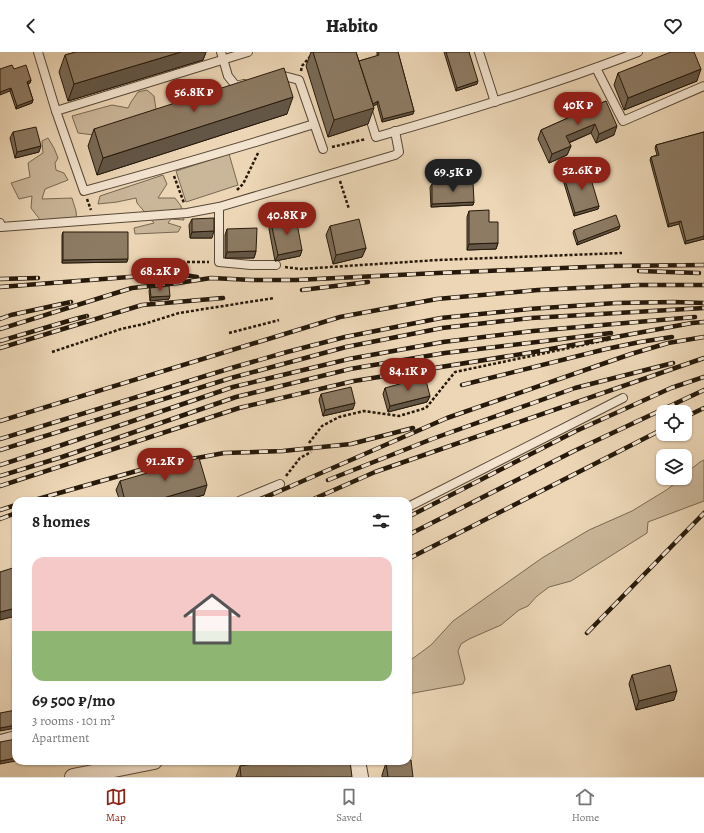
<!DOCTYPE html>
<html lang="en">
<head>
<meta charset="utf-8">
<style>
  body { margin:0; font-family:Alegreya,serif; background:#f6f6f6; color:#222; height:100vh; display:flex; flex-direction:column; font-size:15px; white-space:nowrap }
  * { box-sizing:border-box; margin:0 }
  p { font-size:13px; color:#767676 }
  .icon { flex:none; width:22px; height:22px; fill:none; stroke:currentColor; stroke-width:2; stroke-linecap:round; stroke-linejoin:round }
  .map { position:relative; flex:1; overflow:hidden }
  .panel { position:absolute; left:12px; top:445px; width:400px; height:268px; display:flex; flex-direction:column; background:#fff; border-radius:12px; box-shadow:0 1px 3px #0004 }
  .panel>* { flex:none }
  .controls { position:absolute; left:656px; top:353px; display:grid; gap:8px }
  .controls a { display:grid; place-items:center; width:36px; height:36px; border-radius:8px; background:#fff; box-shadow:0 1px 3px #0004; font-size:20px }
  .price { position:absolute; translate:-50% -34px; padding:0 9px; border-radius:14px; background:#8f2418; color:#fff; font-size:13px; line-height:26px; filter:drop-shadow(0 1px 2px #0008) }
  .price::after { content:''; position:absolute; left:50%; top:24px; width:12px; height:9px; margin-left:-6px; background:inherit; clip-path:polygon(0 0,100% 0,50% 100%) }
  .price.selected { background:#222; color:#fff }
  ul { padding:0; list-style:none }
  li { display:grid; align-content:center; gap:8px; height:212px; padding:0 20px }
  li+li { border-top:1px solid #e0e0e0 }
  li span { display:grid; place-items:center; height:124px; border-radius:12px; color:#555 }
  li>.icon { margin-inline-start:auto }
  span .icon { width:72px; height:72px; fill:#fffc; stroke-width:1 }
  li b { font-size:17px }
  h2 { display:flex; justify-content:space-between; align-items:center; height:48px; padding:0 20px; font-size:17px }
  header { display:flex; justify-content:space-between; align-items:center; height:52px; padding:0 20px; background:#fff; font-size:18px; font-weight:800 }
  .tab-bar { display:flex; justify-content:space-around; align-items:center; height:56px; border-top:1px solid #e0e0e0; background:#fff; font-size:11px; color:#767676 }
  .tab-bar a { display:grid; justify-items:center; gap:2px }
  .tab-bar .selected { color:#8f2418 }
  .map>svg:first-child { display:block }
  .green { fill:#cab699; stroke:#786852 }
  .lines { fill:none; stroke-linecap:round; stroke-linejoin:round }
  .service-casing { stroke:#584836; stroke-width:10 }
  .minor-casing { stroke:#584836; stroke-width:18 }
  .path { stroke:#26190b; stroke-width:2.5; stroke-dasharray:3 2; stroke-linecap:butt }
  .service { stroke:#f3e4d0; stroke-width:8 }
  .minor { stroke:#f3e4d0; stroke-width:16 }
  .rail-casing { stroke:#26190b; stroke-width:4.5 }
  .rail { stroke:#f3e4d0; stroke-width:3; stroke-dasharray:9; stroke-linecap:butt }
  .wall { fill:#796a56; stroke:#26190b }
  .shaded-wall { fill:#635646; stroke:#26190b }
  .building { fill:#8d7b64; stroke:#26190b }
</style>
</head>
<body>
<header><svg class="icon" aria-label="back" viewBox="0 0 24 24"><path d="M15 5l-7 7 7 7"/></svg>Habito<svg class="icon" aria-label="heart" viewBox="0 0 24 24"><path d="M12 20l-8-8c-3-5 5-10 8-4 3-6 11-1 8 4z"/></svg></header>
<div class="map">
<svg width="704" height="725" viewBox="0 0 704 725">
  <rect width="100%" height="100%" fill="#ecd6b6"/>
  <filter id="stains"><feTurbulence type="fractalNoise" baseFrequency=".005" numOctaves="4"/><feColorMatrix values="0 0 0 0 .2 0 0 0 0 .09 0 0 0 0 .02 0 0 0 .5 -.17"/></filter>
  <radialGradient id="worn" r=".72"><stop offset=".6" stop-color="#630" stop-opacity="0"/><stop offset="1" stop-color="#630" stop-opacity=".3"/></radialGradient>
  <g class="green">
    <polygon points="147,38 154,44 156,57 94,83 78,81 72,64 112,53 128,56 131,50 138,40"/>
    <polygon points="48,86 54,96 58,106 55,111 56,118 64,121 68,128 45,137 42,147 72,146 76,159 77,172 41,169 31,156 32,144 19,147 11,131 30,125 28,111 43,101 42,89"/>
    <polygon points="229,102 238,133 186,150 176,119"/>
    <polygon points="163,123 167,132 158,146 175,146 181,154 184,168 171,167 168,171 181,175 178,180 135,182 134,176 154,171 137,151 136,146 117,150 98,152 100,144"/>
    <polygon points="704,408 704,449 648,470 647,481 571,529 549,535 537,544 528,554 519,558 501,573 469,587 461,592 458,599 465,627 463,632 408,642 408,610 431,593 453,569 542,506 589,478 632,459 668,437 681,426 685,426 685,422 700,410"/>
  </g>
  <g class="lines">
    <g class="service-casing">
      <g id="service">
        <path d="M38,0L56,59L84,139C161,118 238,96 314,72"/>
        <polyline points="221,0 228,24 236,34 244,32"/>
        <polyline points="479,0 495,50"/>
        <polyline points="596,16 623,69 704,34"/>
        <polyline points="276,24 280,23 299,28 323,97"/>
        <path d="M367,56L376,85C465,60 552,33 638,0"/>
        <polyline points="56,59 248,0"/>
        <polyline points="219,155 395,103 399,100 395,79"/>
        <polyline points="0,171 1,175 187,161 219,155 219,210 251,213 276,213"/>
        <polyline points="239,449 280,432"/>
        <polyline points="408,455 623,346"/>
        <polyline points="0,687 16,683"/>
      </g>
    </g>
    <g class="minor-casing">
      <g id="minor">
        <polyline points="357,709 360,725"/>
        <polyline points="73,725 154,709"/>
      </g>
    </g>
    <g class="path">
      <polyline points="301,19 302,14 314,0"/>
      <polyline points="332,95 366,87"/>
      <polyline points="174,124 184,151"/>
      <polyline points="340,129 349,157"/>
      <polyline points="237,138 243,132 259,99"/>
      <polyline points="87,147 91,158"/>
      <polyline points="177,210 209,210"/>
      <polyline points="285,215 300,217 438,208 622,201"/>
      <polyline points="229,281 279,268"/>
      <polyline points="52,300 121,277 144,272 179,261 274,246"/>
      <polyline points="309,391 322,374 339,365 364,359 399,364 426,356 455,320 626,284"/>
      <polyline points="286,424 300,406 311,400"/>
    </g>
    <use href="#service" class="service"/>
    <use href="#minor" class="minor"/>
    <g class="rail-casing">
      <g id="rail">
        <polyline points="639,219 699,221"/>
        <polyline points="0,227 38,226"/>
        <polyline points="0,235 142,224 178,222 197,225"/>
        <polyline points="302,238 368,230"/>
        <polyline points="0,267 11,263 71,250"/>
        <polyline points="0,277 132,236 178,231 211,226 252,228 296,228 438,221 612,214 704,213"/>
        <polyline points="0,289 75,267 87,264"/>
        <polyline points="0,296 142,253 223,246"/>
        <polyline points="462,333 606,297 640,290 672,285"/>
        <polyline points="685,365 704,356"/>
        <polyline points="0,369 340,265 437,247 538,238 639,233 704,233"/>
        <polyline points="0,387 228,317 287,300 345,285 441,266 529,257 616,251 673,250 704,251"/>
        <polyline points="0,398 231,326 346,295 442,276 531,266 704,256"/>
        <polyline points="0,413 59,394 233,335 349,307 443,290 533,279 695,265"/>
        <polyline points="0,424 62,405 236,345 350,317 445,301 611,281"/>
        <polyline points="328,428 432,387 575,336 673,311"/>
        <polyline points="0,434 239,356 354,329 534,300 692,271 704,270"/>
        <polyline points="31,449 154,414 224,401 283,399 351,392 413,376"/>
        <polyline points="257,449 447,366 631,302 668,291 704,285"/>
        <polyline points="309,449 375,420 704,306"/>
        <polyline points="0,458 16,453"/>
        <polyline points="408,465 576,379 671,336 704,325"/>
        <polyline points="0,467 16,461"/>
        <polyline points="408,483 574,399 704,338"/>
        <polyline points="408,507 663,377"/>
        <polyline points="587,581 704,461"/>
      </g>
    </g>
    <use href="#rail" class="rail"/>
  </g>
  <g class="wall">
    <polygon points="76,0 206,0 203,8 68,49 59,20 65,3"/>
    <polygon points="311,0 356,0 359,9 377,4 377,0 398,0 414,59 413,62 382,70 377,52 373,54 368,72 328,85 306,14"/>
    <polygon points="444,0 469,0 477,32 456,39"/>
    <polygon points="14,17 31,28 30,31 28,32 33,48 32,51 16,57 10,39"/>
    <polygon points="618,21 697,29 624,58 614,33"/>
    <polygon points="606,49 614,83 596,91 591,81 569,91 571,94 567,103 549,111 538,87 541,78"/>
    <polygon points="287,62 97,123 88,94 94,77"/>
    <polygon points="13,80 39,100 15,106 10,86"/>
    <polygon points="704,80 704,187 685,192 679,172 668,175 650,108 651,105 657,103 655,96 656,93"/>
    <polygon points="564,125 599,154 598,157 574,164 563,128"/>
    <polygon points="432,132 474,150 473,153 431,155 430,135"/>
    <polygon points="469,159 498,191 496,197 467,198 467,165"/>
    <polygon points="192,167 212,186 190,186 189,173"/>
    <polygon points="271,171 302,198 300,204 275,209 269,177"/>
    <polygon points="330,174 366,196 362,205 333,212 326,183"/>
    <polygon points="227,177 256,199 254,206 225,206 225,183"/>
    <polygon points="619,177 577,193 573,181 574,178"/>
    <polygon points="63,180 127,210 62,211 62,183"/>
    <polygon points="150,236 169,247 150,249 149,239"/>
    <polygon points="385,336 430,344 427,350 388,360 383,342"/>
    <polygon points="321,342 353,357 323,364 319,348"/>
    <polygon points="120,429 204,443 181,449 120,449 116,438"/>
    <polygon points="632,623 674,648 636,658 629,632"/>
    <polygon points="386,711 413,725 382,725 382,723"/>
    <polygon points="240,714 352,725 236,725"/>
  </g>
  <g class="shaded-wall">
    <polygon points="181,0 206,0 203,8 68,49 74,32"/>
    <polygon points="701,17 697,29 624,58 628,46"/>
    <polygon points="31,28 30,31 26,33 27,30"/>
    <polygon points="478,29 477,32 456,39 457,36"/>
    <polygon points="11,36 10,39 0,43 0,40"/>
    <polygon points="293,45 287,62 97,123 103,106"/>
    <polygon points="33,48 32,51 16,57 17,54"/>
    <polygon points="378,49 377,52 369,57 374,56 368,72 328,85 334,68 370,54"/>
    <polygon points="414,59 413,62 382,70 383,67"/>
    <polygon points="595,72 591,81 563,93 566,84"/>
    <polygon points="617,74 614,83 596,91 599,82"/>
    <polygon points="41,94 39,100 15,106 17,100"/>
    <polygon points="571,94 567,103 549,111 552,102"/>
    <polygon points="474,150 473,153 431,155 432,152"/>
    <polygon points="599,154 598,157 574,164 575,161"/>
    <polygon points="681,169 679,172 668,175 669,172"/>
    <polygon points="620,174 619,177 577,193 578,190"/>
    <polygon points="214,179 212,186 190,186 192,180"/>
    <polygon points="704,184 704,187 685,192 686,189"/>
    <polygon points="498,191 496,197 467,198 469,192"/>
    <polygon points="366,196 362,205 333,212 336,203"/>
    <polygon points="302,198 300,204 275,209 278,203"/>
    <polygon points="256,199 254,206 225,206 227,200"/>
    <polygon points="128,207 127,210 62,211 63,208"/>
    <polygon points="170,244 169,247 150,249 151,245"/>
    <polygon points="430,344 427,350 388,360 390,354"/>
    <polygon points="355,351 353,357 323,364 325,358"/>
    <polygon points="207,433 204,443 181,449 153,449"/>
    <polygon points="16,556 16,564 0,568 0,560"/>
    <polygon points="677,639 674,648 636,658 639,649"/>
    <polygon points="16,673 16,676 0,679 0,676"/>
    <polygon points="16,706 16,709 0,712 0,709"/>
  </g>
  <g class="building">
    <polygon points="76,0 181,0 74,32 65,3"/>
    <polygon points="313,0 356,0 374,56 334,68"/>
    <polygon points="378,0 398,0 414,59 383,67 378,49 373,52 359,9 379,3"/>
    <polygon points="446,0 469,0 478,29 457,36"/>
    <polygon points="671,0 694,0 701,17 628,46 618,21"/>
    <polygon points="12,13 14,17 26,13 31,28 27,30 33,48 17,54 11,36 0,40 0,17"/>
    <polygon points="284,16 293,45 103,106 94,77"/>
    <polygon points="606,49 617,74 599,82 595,72 566,84 571,94 552,102 541,78"/>
    <polygon points="36,75 41,94 17,100 13,80"/>
    <polygon points="704,80 704,184 686,189 681,169 669,172 651,105 659,103 656,93"/>
    <polygon points="588,117 599,154 575,161 564,125"/>
    <polygon points="473,130 474,150 432,152 432,132"/>
    <polygon points="489,158 489,170 498,170 498,191 469,192 469,159"/>
    <polygon points="616,163 620,174 578,190 574,178"/>
    <polygon points="214,166 214,179 192,180 192,167"/>
    <polygon points="296,166 302,198 278,203 271,171"/>
    <polygon points="359,167 366,196 336,203 330,174"/>
    <polygon points="257,176 256,199 227,200 227,177"/>
    <polygon points="63,180 128,180 128,207 63,208"/>
    <polygon points="169,234 170,244 151,245 150,236"/>
    <polygon points="425,325 430,344 390,354 385,336"/>
    <polygon points="351,335 355,351 325,358 321,342"/>
    <polygon points="199,406 207,433 153,449 125,449 120,429"/>
    <polygon points="16,515 16,556 0,560 0,520"/>
    <polygon points="670,613 677,639 639,649 632,623"/>
    <polygon points="16,658 16,673 0,676 0,661"/>
    <polygon points="16,687 16,706 0,709 0,690"/>
    <polygon points="408,708 411,708 413,725 388,725 386,711 402,709 408,709"/>
    <polygon points="273,709 350,709 352,725 241,725 240,714"/>
  </g>
  <rect width="100%" height="100%" filter="url(#stains)"/>
  <rect width="100%" height="100%" fill="url(#worn)"/>
</svg>
<div class="controls">
<a><svg class="icon" aria-label="locate" viewBox="0 0 24 24"><circle cx="12" cy="12" r="6"/><path d="M12 2v4M12 18v4M2 12h4M18 12h4"/></svg></a>
<a><svg class="icon" aria-label="layers" viewBox="0 0 24 24"><path d="M12 4l9 5-9 5-9-5zM3 14l9 5 9-5"/></svg></a>
</div>
<b class="price" style="left:194px;top:61px">56.8K ₽</b>
<b class="price" style="left:578px;top:74px">40K ₽</b>
<b class="price" style="left:582px;top:139px">52.6K ₽</b>
<b class="price selected" style="left:453px;top:141px">69.5K ₽</b>
<b class="price" style="left:287px;top:184px">40.8K ₽</b>
<b class="price" style="left:160px;top:240px">68.2K ₽</b>
<b class="price" style="left:408px;top:340px">84.1K ₽</b>
<b class="price" style="left:165px;top:430px">91.2K ₽</b>
<section class="panel">
<h2>8 homes<svg class="icon" aria-label="filters" viewBox="0 0 24 24"><path d="M4 7h16M4 17h16"/><circle cx="9" cy="7" r="2"/><circle cx="15" cy="17" r="2"/></svg></h2>
<ul>
<li><span style="background:linear-gradient(#f6c9c9 60%,#8fb573 0)"><svg class="icon" aria-label="home" viewBox="0 0 24 24"><path d="M3 11l9-7 9 7M6 9v11h12V9"/></svg></span><div><b>69 500 ₽/mo</b><p>3 rooms · 101 m²</p><p>Apartment</p></div></li>
</ul>
</section>
</div>
<nav class="tab-bar">
<a class="selected"><svg class="icon" aria-label="map" viewBox="0 0 24 24"><path d="M3 6l6-2 6 2 6-2v14l-6 2-6-2-6 2zM9 4v14M15 6v14"/></svg>Map</a>
<a><svg class="icon" aria-label="saved" viewBox="0 0 24 24"><path d="M7 4h10v16l-5-4-5 4z"/></svg>Saved</a>
<a><svg class="icon" aria-label="home" viewBox="0 0 24 24"><path d="M3 11l9-7 9 7M6 9v11h12V9"/></svg>Home</a>
</nav>
</body>
</html>
